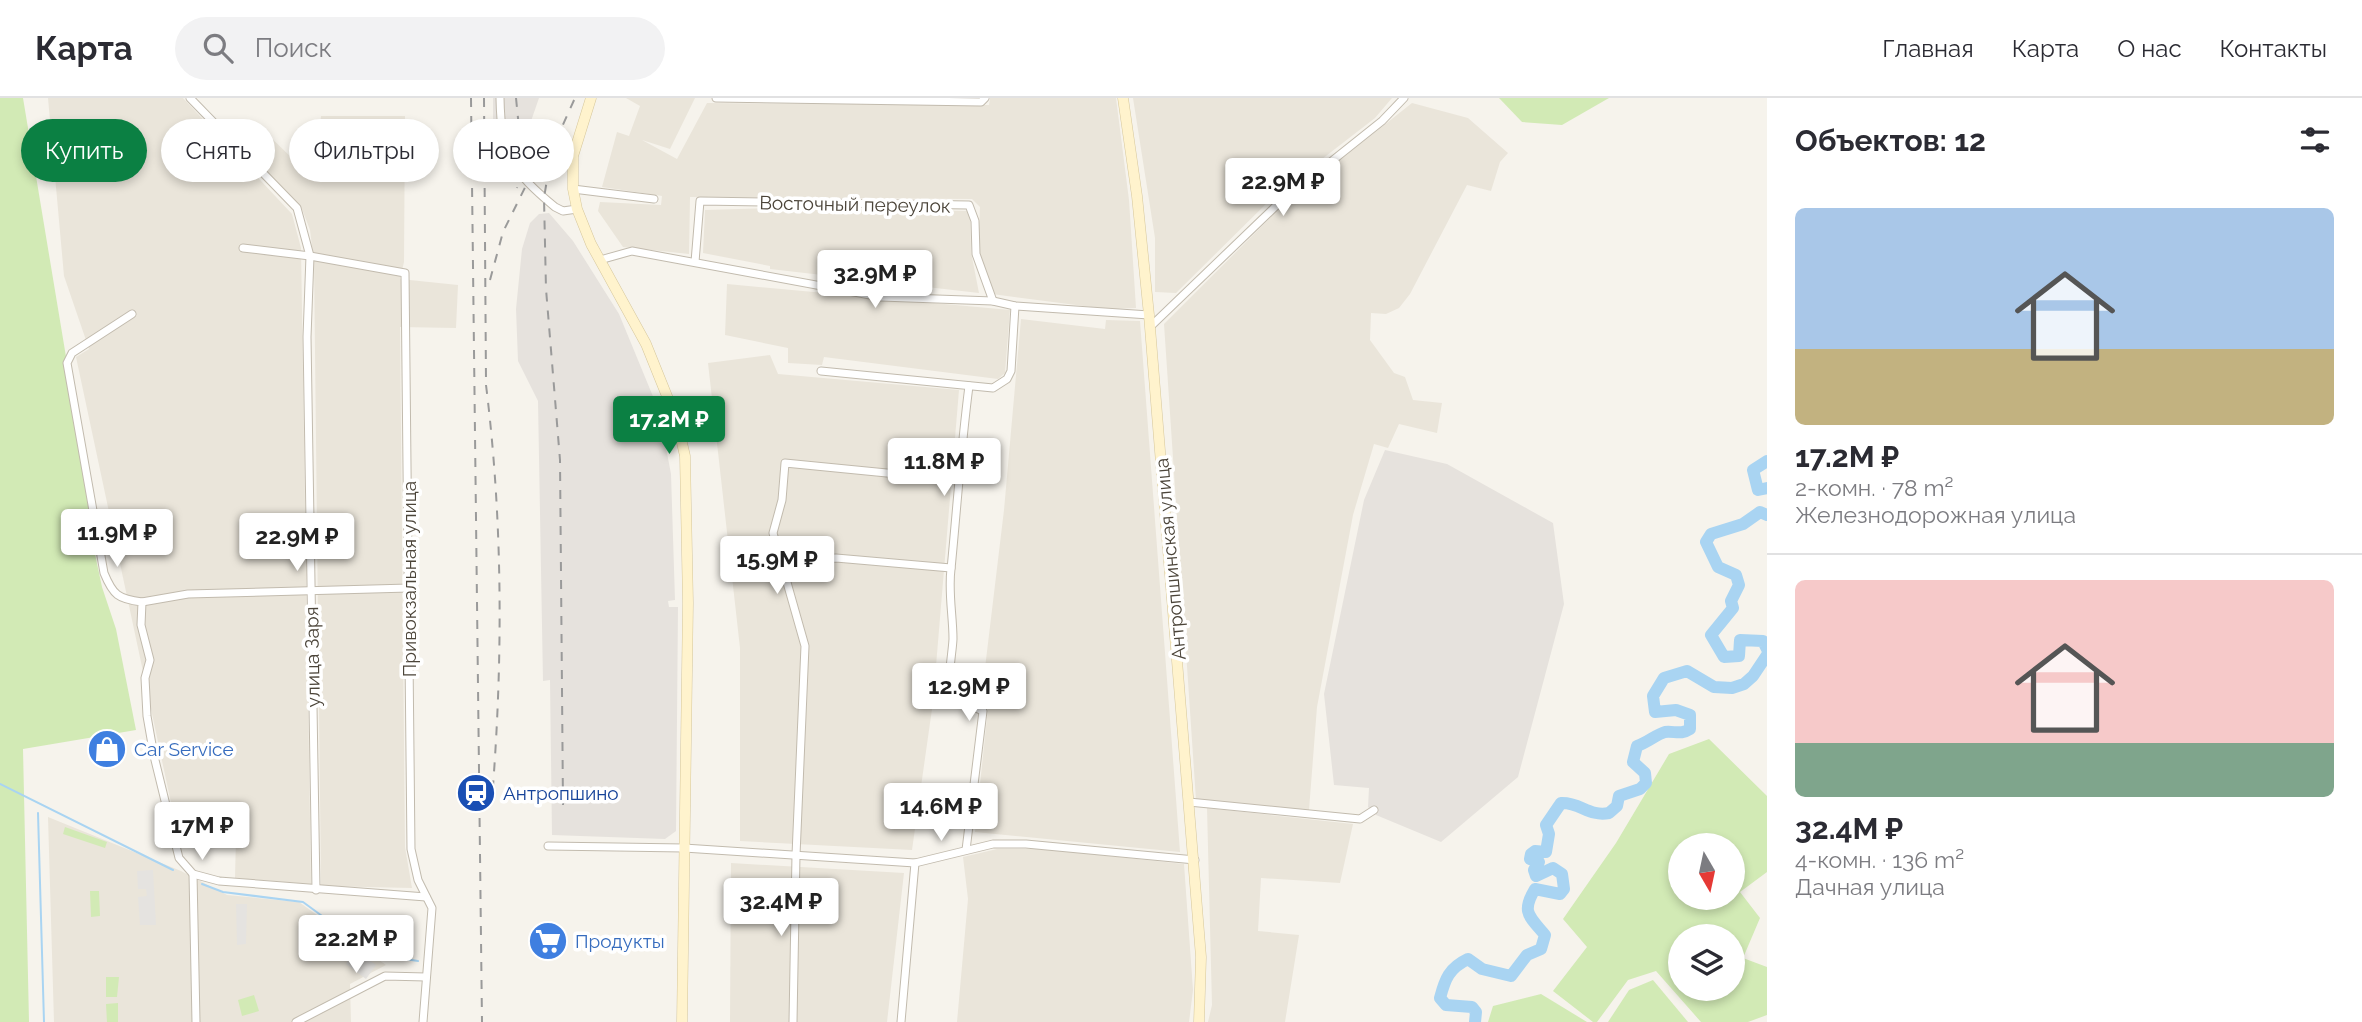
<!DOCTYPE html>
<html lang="ru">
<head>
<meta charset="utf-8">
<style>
  body { margin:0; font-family:Raleway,sans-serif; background:#f2f2f3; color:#2b2b33; height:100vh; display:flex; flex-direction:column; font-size:26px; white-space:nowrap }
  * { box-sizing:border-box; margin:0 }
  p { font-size:23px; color:#7c7c81 }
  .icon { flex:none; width:38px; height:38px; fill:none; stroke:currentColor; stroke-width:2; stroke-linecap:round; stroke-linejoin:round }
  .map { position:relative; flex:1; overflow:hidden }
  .sheet { display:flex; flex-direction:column; background:#fff; width:595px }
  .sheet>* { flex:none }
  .top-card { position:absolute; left:21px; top:21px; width:665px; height:63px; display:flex; gap:14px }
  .needle { width:46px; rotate:171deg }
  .controls { position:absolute; left:1668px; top:735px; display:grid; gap:14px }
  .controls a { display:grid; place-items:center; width:77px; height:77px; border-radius:50%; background:#fff; box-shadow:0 4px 10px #0003; font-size:35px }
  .price { position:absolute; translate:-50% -60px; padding:0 16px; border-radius:7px; background:#fff; color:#222; font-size:23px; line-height:46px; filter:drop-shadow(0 2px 4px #0008) }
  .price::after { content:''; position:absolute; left:50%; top:42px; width:21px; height:16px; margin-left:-10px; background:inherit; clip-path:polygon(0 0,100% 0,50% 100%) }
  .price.current { background:#0b8043; color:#fff }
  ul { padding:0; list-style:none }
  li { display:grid; align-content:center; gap:14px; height:371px; padding:0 28px }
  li+li { border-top:2px solid #e1e1e2 }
  li span { display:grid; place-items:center; height:217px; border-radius:10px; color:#555 }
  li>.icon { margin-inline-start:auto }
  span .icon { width:126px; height:126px; fill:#fffc; stroke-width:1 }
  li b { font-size:30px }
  h2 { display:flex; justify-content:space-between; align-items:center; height:84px; padding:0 28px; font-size:30px }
  .tag { padding:0 24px; border-radius:32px; background:#fff; box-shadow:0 4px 10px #0003; font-size:24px; line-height:63px }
  .tag.current { background:#0b8043; color:#fff }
  header { display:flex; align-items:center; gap:42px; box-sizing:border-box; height:98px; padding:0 35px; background:#fff; border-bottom:2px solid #e1e1e2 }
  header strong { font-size:33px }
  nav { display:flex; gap:38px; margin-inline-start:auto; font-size:24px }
  .search { width:490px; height:63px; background:#f2f2f3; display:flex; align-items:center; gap:18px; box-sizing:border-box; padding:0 24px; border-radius:38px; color:#7c7c81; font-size:26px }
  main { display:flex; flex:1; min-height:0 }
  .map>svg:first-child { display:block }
  .residential { fill:#eae5da }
  .industrial { fill:#e6e2dd }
  .green { fill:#d2eab5; fill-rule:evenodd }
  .parking { fill:#e5e3e0 }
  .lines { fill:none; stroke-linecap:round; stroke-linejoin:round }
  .stream { stroke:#a9d4f2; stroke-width:2 }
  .river { stroke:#a9d4f2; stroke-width:12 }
  .street-casing { stroke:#c2bbae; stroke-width:9 }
  .secondary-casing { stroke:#d6c79b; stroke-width:11 }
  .street { stroke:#fff; stroke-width:7 }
  .secondary { stroke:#fff3cd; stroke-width:10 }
  .rail { stroke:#9a9a9a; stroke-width:2; stroke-dasharray:9 9; stroke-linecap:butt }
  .labels { text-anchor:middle; stroke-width:7; stroke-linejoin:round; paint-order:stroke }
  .street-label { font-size:19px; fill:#4b4439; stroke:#fff }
  .shop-label { font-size:19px; fill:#366cbe; stroke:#fff; text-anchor:start }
  .transit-label { font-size:19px; fill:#164399; stroke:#fff; text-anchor:start }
</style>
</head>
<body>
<header>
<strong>Карта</strong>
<div class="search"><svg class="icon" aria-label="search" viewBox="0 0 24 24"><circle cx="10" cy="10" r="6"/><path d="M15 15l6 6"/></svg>Поиск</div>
<nav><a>Главная</a><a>Карта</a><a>О нас</a><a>Контакты</a></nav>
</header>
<main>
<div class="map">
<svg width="1767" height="924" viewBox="0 0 1767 924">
  <rect width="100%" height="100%" fill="#f6f3ec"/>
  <g class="residential">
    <polygon points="48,0 183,0 292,116 301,150 311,786 235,780 236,739 177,733 76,259 89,251 64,178"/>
    <polygon points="626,0 695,0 670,51 642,42 677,61 707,5 989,7 990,0 1116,0 1129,102 1136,210 1107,211 992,196 978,157 980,109 972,101 690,99 689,156 623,149 598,113 600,104 661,107 662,98 602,89 617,34 629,38 640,8"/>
    <polygon points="1133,0 1392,0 1375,20 1273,99 1176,195 1155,194 1155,140"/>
    <polygon points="1412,5 1468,20 1508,55 1500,64 1491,93 1467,87 1410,196 1399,210 1386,216 1371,215 1370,242 1394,275 1405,279 1413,302 1442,305 1437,335 1399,326 1388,350 1374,346 1353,417 1317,609 1309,712 1196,702 1164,226 1281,109"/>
    <polygon points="321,18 405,18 404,164 400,181 458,187 456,230 400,229 405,749 412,790 321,788 314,164 310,132 302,111 237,43 255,24 297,65 318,57"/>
    <polygon points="777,110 970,113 971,154 979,195 770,171 770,168 703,155 705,112"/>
    <polygon points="727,186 1010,212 1005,275 998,281 824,259 822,267 788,265 788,250 725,237"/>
    <polygon points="1021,221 1105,231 1106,222 1140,223 1180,754 975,734 988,610 985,570 1004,412"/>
    <polygon points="770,257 778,276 959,292 933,604 912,752 740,743 740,550 708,265"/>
    <polygon points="1207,710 1353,726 1340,785 1261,780 1258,833 1299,837 1285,924 1208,924 1212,907"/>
    <polygon points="48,719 181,773 227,797 299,804 386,867 350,886 351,924 54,924"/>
    <polygon points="997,751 1044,751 1184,766 1193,892 1189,924 957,924 968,801 963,759"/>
    <polygon points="731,765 904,775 887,924 730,924"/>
  </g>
  <g class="industrial">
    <polygon points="493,0 539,0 530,26 498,62 493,39"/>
    <polygon points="549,115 573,143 619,216 659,313 671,376 675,502 668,503 669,509 678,509 676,733 665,741 552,737 550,582 543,583 538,303 518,263 516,211 522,151 530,125 539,116"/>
    <polygon points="1385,352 1447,366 1553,425 1564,506 1518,679 1441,744 1376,717 1368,709 1369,690 1334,687 1324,596 1364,402"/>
  </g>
  <g class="green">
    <polygon points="0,0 23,0 86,379 92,442 102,489 116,531 136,632 23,651 29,924 0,924"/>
    <polygon points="1499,0 1609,0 1562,27 1522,24"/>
    <path d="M1709,641L1767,698V774L1740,794L1760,820L1743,860L1767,869V917L1748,924H1701L1656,873L1628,882L1597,924H1593L1553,893L1587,849L1563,821L1616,745L1669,656ZM1680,747H1732V800H1680ZM1680,838H1732V891H1680Z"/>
    <polygon points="65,729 107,744 105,750 63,736"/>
    <polygon points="90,793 99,793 100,818 91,819"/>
    <polygon points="106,879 119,879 117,899 106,899"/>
    <polygon points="1653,882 1688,924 1608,924 1629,892"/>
    <polygon points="1541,896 1587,924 1488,924 1493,908"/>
    <polygon points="254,897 259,913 242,918 238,902"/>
    <polygon points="118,905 118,924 107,924 106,906"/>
  </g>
  <g class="parking">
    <polygon points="153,772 156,827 140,827 138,799 147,798 146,791 138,791 137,773"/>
    <polygon points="236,806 247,806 246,846 237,847"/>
    <polygon points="344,843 376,867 366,881 346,866 348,862 336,853"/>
  </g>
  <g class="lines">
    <g class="stream">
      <polyline points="0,686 173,772"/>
      <polyline points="38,715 44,924"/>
      <polyline points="202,786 223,794 303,804 374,856 418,863"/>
    </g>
    <g class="river">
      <polyline points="1767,363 1753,372 1758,392 1767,390"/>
      <polyline points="1767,417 1760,414 1743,426 1711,436 1706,444 1718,469 1736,477 1739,487 1731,503 1733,510 1711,537 1724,559 1739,558 1740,542 1763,543 1767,551"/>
      <path d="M1475,924L1476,914L1472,909L1446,907L1440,900C1445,881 1449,870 1468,861L1482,871L1511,878L1527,857L1541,851L1545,837C1529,818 1521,814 1535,791L1560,796L1564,791L1562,776L1553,770L1536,778L1534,772L1539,764L1530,761L1531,756L1535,753L1546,754L1549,736L1546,727L1561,705C1580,704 1589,719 1609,715L1617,708L1619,698L1640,691L1646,685L1645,675L1633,664L1637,648C1647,645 1657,636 1665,634C1675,633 1681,637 1690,631V617L1676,612L1655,614L1653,598L1664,580L1687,573L1714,589L1732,590L1744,586L1753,578L1767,557"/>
    </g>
    <g class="street-casing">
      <g id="street">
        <polyline points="190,0 297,110 310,158 307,239 316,792"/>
        <path d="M500,0C501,57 512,73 555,109L563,113L577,111"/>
        <polyline points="716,0 981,4 985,0"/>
        <polyline points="573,91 654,101"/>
        <polyline points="243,150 310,158 405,175 411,751 418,782 432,810 423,924"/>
        <polyline points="600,162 632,153 881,199 993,203 1015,208 1149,217"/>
        <polyline points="695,164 700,103 969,107 975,123 976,156 993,203"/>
        <path d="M132,216L72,255L67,265L104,475C113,497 118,501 142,504L141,527L150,562L145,580L147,618L154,658L179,760L193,776L219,783L426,799"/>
        <polyline points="1150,229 1278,106 1382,23 1404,0"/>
        <polyline points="821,273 993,290 1007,281 1011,273 1015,208"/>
        <polyline points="781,462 836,460 951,470"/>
        <polyline points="142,504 188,496 409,490"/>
        <polyline points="1189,704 1360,721 1374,712"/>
        <polyline points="548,748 684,750 915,765 993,746 1026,746 1195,762"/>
        <path d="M966,752L983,613L953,600C946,582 952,560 953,541C953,518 948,494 951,471C957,410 961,349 969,288"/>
        <polyline points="193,776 196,924"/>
        <polyline points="296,924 385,878 426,879"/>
        <polyline points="793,924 796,757 805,548 773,435 782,402 785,365 958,382"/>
        <polyline points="901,924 915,765"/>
      </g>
    </g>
    <g class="secondary-casing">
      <g id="secondary">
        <polyline points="591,0 573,58 573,91 577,111 591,146 646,246 677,323 685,358 688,505 682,924"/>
        <polyline points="1123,0 1137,98 1149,217 1201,859 1199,924"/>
      </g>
    </g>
    <use href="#street" class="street"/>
    <use href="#secondary" class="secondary"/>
    <g class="rail">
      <polyline points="471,0 482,924"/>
      <polyline points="484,0 486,284"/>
      <polyline points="516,0 522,60 517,90"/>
      <polyline points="490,182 503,134 546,47"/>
      <path d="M486,287C503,424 503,563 492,701"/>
      <polyline points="563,707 560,362 546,191 544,100 552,51 575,0"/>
    </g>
  </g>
  <defs>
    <g id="shop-disc" transform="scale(2.0125)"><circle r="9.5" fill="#3f7fe0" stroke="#fff"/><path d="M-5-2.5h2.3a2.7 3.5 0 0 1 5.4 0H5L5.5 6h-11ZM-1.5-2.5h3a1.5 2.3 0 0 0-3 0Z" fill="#fff"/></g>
    <g id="station-disc" transform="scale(2.0125)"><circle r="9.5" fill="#1a4fb4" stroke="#fff"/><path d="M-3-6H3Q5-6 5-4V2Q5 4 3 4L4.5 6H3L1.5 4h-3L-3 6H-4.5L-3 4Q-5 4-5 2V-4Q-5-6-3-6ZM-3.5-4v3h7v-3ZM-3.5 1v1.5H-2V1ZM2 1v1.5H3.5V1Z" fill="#fff"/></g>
    <g id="supermarket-disc" transform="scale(2.0125)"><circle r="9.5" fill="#3f7fe0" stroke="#fff"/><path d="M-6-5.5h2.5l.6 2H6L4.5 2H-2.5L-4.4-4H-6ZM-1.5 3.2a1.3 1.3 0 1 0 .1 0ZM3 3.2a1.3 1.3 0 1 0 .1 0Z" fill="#fff"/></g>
  </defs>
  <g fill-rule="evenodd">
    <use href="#shop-disc" x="107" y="651"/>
    <use href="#station-disc" x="476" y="695"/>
    <use href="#supermarket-disc" x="548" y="843"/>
  </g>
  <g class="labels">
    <g class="street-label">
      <text transform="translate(855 106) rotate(1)" y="7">Восточный переулок</text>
      <text transform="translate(1170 461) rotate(-95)" y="7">Антропшинская улица</text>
      <text transform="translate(409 481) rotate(-90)" y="7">Привокзальная улица</text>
      <text transform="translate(312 559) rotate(-91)" y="7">улица Заря</text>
    </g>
    <g class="shop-label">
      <text x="134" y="658">Car Service</text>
      <text x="575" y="850">Продукты</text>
    </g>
    <g class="transit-label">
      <text x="503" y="702">Антропшино</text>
    </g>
  </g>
</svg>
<div class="controls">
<a><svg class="needle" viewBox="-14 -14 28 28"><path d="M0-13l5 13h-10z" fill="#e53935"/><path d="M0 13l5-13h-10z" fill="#7c7c81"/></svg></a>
<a><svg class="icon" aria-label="layers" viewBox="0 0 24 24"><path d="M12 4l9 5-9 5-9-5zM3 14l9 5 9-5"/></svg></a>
</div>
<b class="price" style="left:1283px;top:120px">22.9M ₽</b>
<b class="price" style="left:875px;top:212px">32.9M ₽</b>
<b class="price current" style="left:669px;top:358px">17.2M ₽</b>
<b class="price" style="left:944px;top:400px">11.8M ₽</b>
<b class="price" style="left:117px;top:471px">11.9M ₽</b>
<b class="price" style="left:297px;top:475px">22.9M ₽</b>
<b class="price" style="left:777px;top:498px">15.9M ₽</b>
<b class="price" style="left:969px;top:625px">12.9M ₽</b>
<b class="price" style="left:941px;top:745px">14.6M ₽</b>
<b class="price" style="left:202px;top:764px">17M ₽</b>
<b class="price" style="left:781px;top:840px">32.4M ₽</b>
<b class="price" style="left:356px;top:877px">22.2M ₽</b>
<div class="top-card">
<a class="tag current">Купить</a>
<a class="tag">Снять</a>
<a class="tag">Фильтры</a>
<a class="tag">Новое</a>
</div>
</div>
<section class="sheet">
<h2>Объектов: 12<svg class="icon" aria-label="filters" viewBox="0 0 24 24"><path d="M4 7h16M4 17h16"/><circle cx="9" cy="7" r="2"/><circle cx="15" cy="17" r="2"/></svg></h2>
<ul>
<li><span style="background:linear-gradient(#a9c7e8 65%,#c2b280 0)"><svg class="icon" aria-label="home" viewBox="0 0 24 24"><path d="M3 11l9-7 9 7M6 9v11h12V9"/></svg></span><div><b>17.2M ₽</b><p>2-комн. · 78 m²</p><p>Железнодорожная улица</p></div></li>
<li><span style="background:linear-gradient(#f6c9c9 75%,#7fa58c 0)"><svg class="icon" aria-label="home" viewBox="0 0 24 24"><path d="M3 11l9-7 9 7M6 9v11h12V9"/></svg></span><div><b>32.4M ₽</b><p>4-комн. · 136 m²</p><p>Дачная улица</p></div></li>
</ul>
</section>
</main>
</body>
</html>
